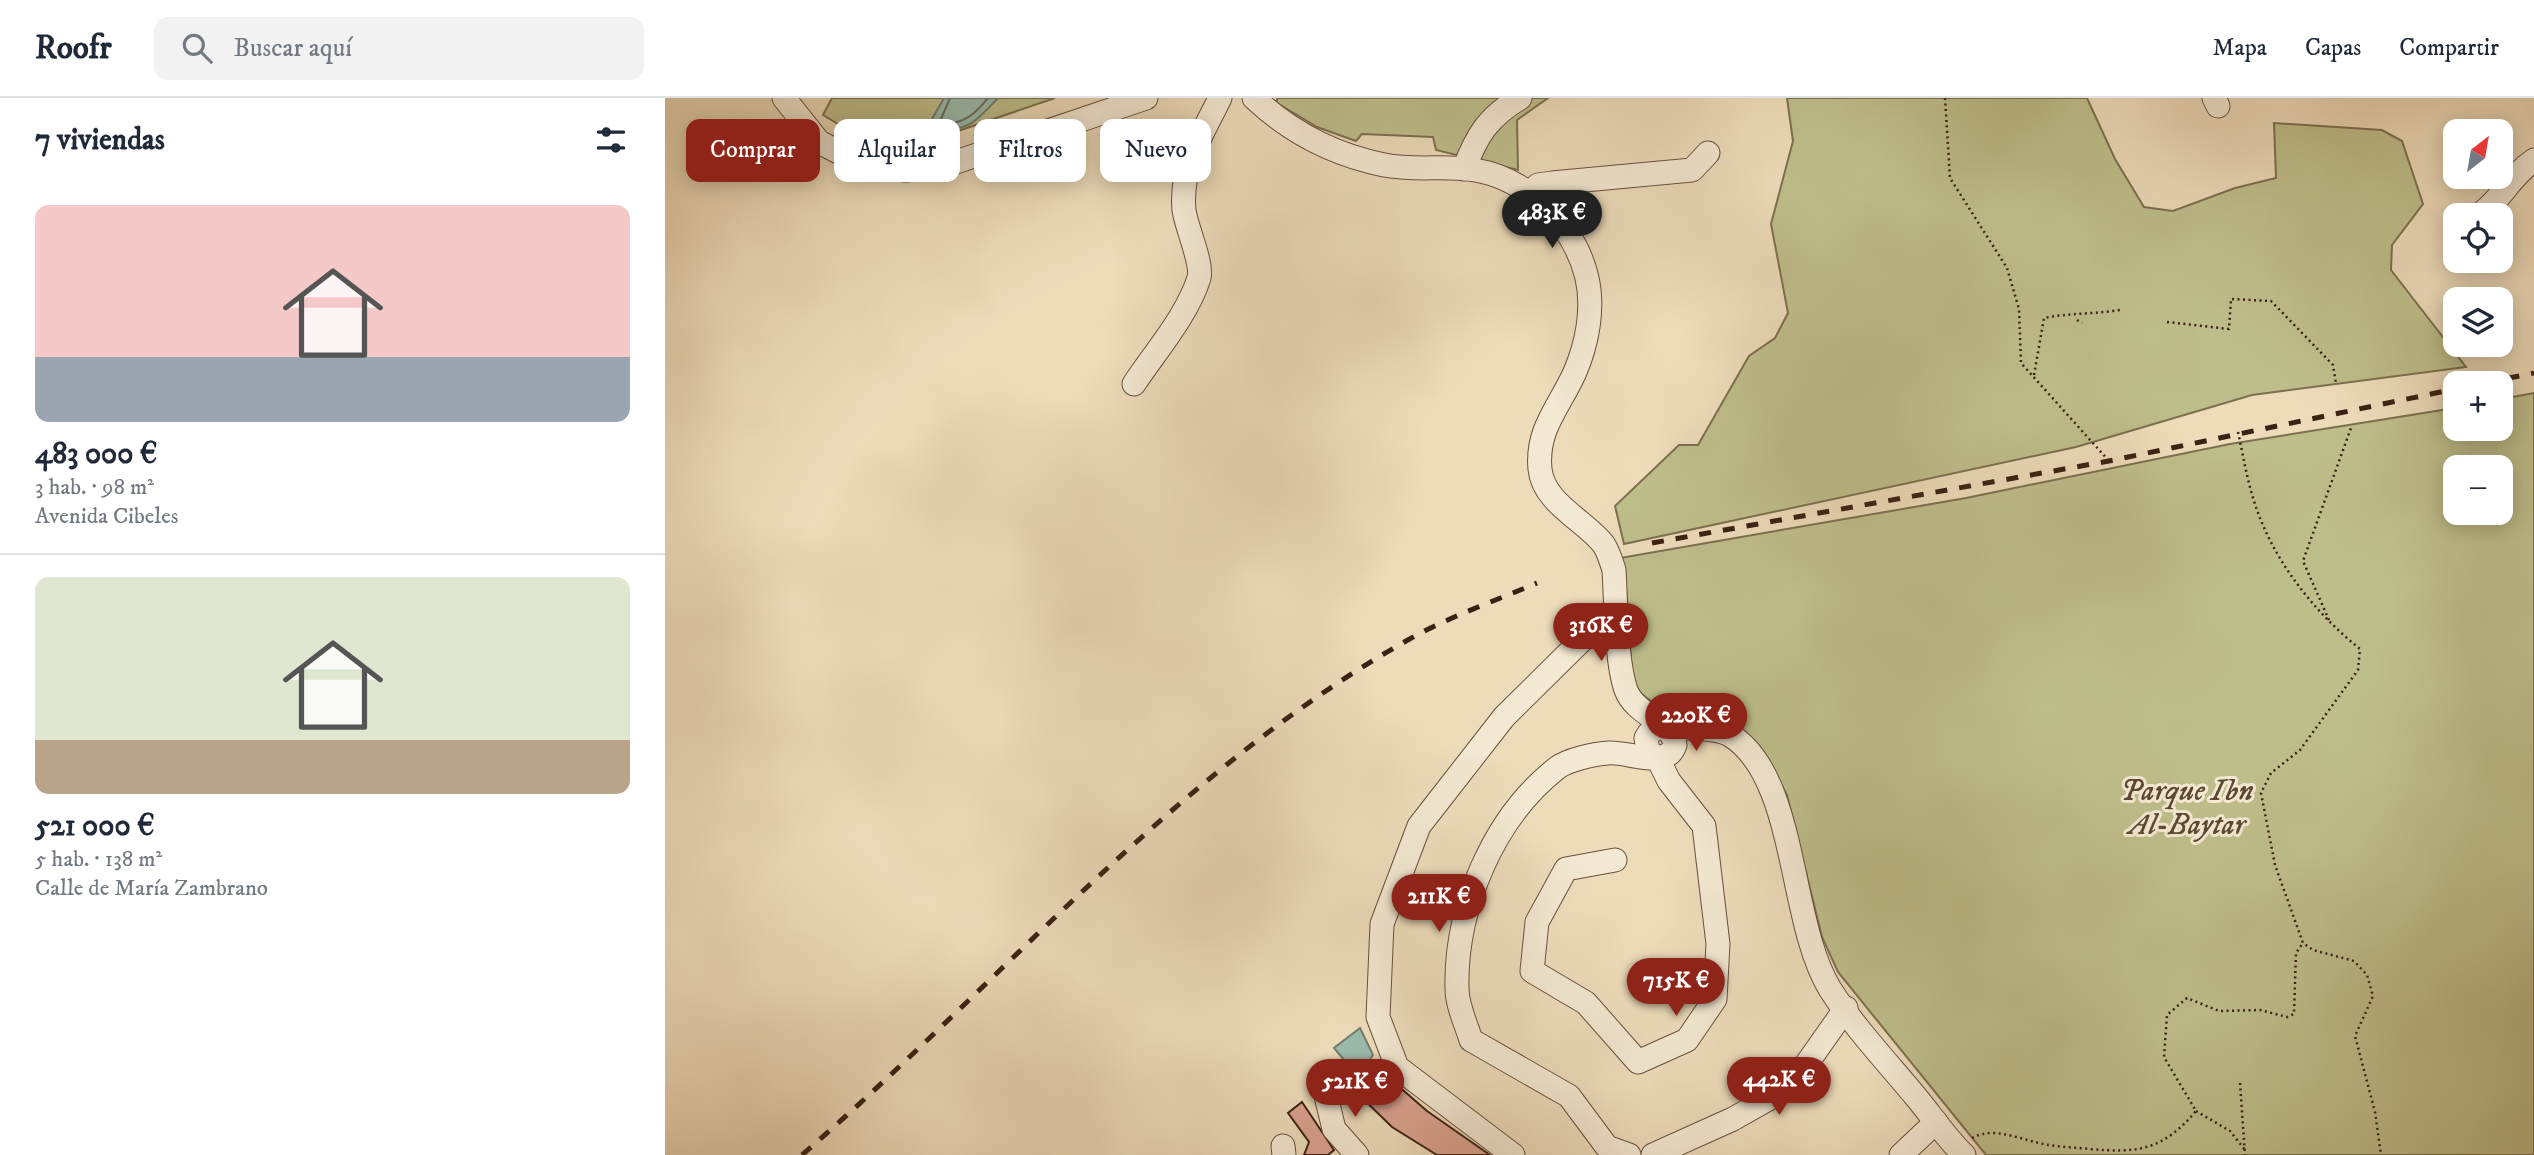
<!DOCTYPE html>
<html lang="es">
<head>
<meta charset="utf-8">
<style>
  body { margin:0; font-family:"IM FELL DW Pica",serif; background:#f2f2f3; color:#1f2937; height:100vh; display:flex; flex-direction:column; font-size:26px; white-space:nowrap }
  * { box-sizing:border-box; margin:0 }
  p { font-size:23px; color:#747a83 }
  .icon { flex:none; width:38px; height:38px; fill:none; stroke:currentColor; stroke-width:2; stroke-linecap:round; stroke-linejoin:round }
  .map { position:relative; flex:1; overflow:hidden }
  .details { display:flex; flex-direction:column; background:#fff; width:665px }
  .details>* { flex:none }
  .hud { position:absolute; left:21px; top:21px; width:665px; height:63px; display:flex; gap:14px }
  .needle { width:46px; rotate:31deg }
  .tools { position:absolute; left:1778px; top:21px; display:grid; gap:14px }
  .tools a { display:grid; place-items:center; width:70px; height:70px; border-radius:14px; background:#fff; box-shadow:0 4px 18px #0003; font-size:35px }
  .price { position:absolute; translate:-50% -60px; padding:0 16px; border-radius:24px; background:#8f2418; color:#fff; font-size:23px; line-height:46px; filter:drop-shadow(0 2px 4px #0008) }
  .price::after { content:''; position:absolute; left:50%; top:42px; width:21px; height:16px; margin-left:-10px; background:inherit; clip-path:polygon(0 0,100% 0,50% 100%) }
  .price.selected { background:#222; color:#fff }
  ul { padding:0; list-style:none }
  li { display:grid; align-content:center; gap:14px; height:371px; padding:0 35px }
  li+li { border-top:2px solid #e0e1e3 }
  li span { display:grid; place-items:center; height:217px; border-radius:14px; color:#555 }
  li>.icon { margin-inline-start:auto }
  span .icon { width:126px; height:126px; fill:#fffc; stroke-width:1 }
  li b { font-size:30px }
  h2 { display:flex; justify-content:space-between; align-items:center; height:84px; padding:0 35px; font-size:30px }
  .chip { padding:0 24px; border-radius:14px; background:#fff; box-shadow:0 4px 18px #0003; font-size:24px; line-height:63px }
  .chip.selected { background:#8f2418; color:#fff }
  header { display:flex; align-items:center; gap:42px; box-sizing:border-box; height:98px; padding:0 35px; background:#fff; border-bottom:2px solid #e0e1e3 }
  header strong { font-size:33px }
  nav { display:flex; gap:38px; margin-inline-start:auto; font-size:24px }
  .search { width:490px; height:63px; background:#f2f2f3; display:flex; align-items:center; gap:18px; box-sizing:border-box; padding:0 24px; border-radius:14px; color:#747a83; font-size:26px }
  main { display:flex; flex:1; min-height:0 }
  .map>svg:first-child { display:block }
  .green { fill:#bebe8b; stroke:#7c7050; stroke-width:2; fill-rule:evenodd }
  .water { fill:#9abbac; stroke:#747d6f; stroke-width:2 }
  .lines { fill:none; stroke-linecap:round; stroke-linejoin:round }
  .shore { stroke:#6a6e60; stroke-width:2 }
  .building { fill:#dca290; stroke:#3b2114; stroke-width:2 }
  .minor-casing { stroke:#68503e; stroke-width:25 }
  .path { stroke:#3b2114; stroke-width:2.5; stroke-dasharray:2 3.5; stroke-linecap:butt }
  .minor { stroke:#f3e8d2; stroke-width:23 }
  .rail { stroke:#3b2114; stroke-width:5; stroke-dasharray:12 12; stroke-linecap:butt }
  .labels { text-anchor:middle; stroke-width:6; stroke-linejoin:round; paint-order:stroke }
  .park-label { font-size:30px; font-style:italic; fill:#5c4832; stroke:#f3e8d2 }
</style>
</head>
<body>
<header>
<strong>Roofr</strong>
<div class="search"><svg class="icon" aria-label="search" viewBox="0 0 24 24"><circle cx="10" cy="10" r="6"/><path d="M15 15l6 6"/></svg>Buscar aquí</div>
<nav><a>Mapa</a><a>Capas</a><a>Compartir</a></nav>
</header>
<main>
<section class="details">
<h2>7 viviendas<svg class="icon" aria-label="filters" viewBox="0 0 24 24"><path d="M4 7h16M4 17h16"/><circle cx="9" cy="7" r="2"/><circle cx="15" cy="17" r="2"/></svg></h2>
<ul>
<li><span style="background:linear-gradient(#f6c9c9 70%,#9aa5b1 0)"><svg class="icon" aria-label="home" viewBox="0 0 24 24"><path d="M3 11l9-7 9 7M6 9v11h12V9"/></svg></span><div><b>483 000 €</b><p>3 hab. · 98 m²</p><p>Avenida Cibeles</p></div></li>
<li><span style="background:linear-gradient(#dfe7d0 75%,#b9a48a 0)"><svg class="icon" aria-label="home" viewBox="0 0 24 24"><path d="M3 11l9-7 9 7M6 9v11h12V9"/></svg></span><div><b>521 000 €</b><p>5 hab. · 138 m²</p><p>Calle de María Zambrano</p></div></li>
</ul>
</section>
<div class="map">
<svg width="1869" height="1057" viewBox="0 0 1869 1057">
  <rect width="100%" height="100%" fill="#eddbba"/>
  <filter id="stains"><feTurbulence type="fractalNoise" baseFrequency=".00286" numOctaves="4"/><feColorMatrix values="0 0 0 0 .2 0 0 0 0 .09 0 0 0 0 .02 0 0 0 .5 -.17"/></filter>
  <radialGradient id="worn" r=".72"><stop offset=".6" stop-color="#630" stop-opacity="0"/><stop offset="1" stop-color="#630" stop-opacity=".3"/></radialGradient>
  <g class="green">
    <polygon points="167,0 390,0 246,49 201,43 158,17"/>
    <polygon points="612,0 883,0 852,22 853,72 771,52 768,39 697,36 691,43 652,29 612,5"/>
    <polygon points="1122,0 1422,0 1450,61 1479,109 1508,113 1570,90 1611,80 1609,25 1717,32 1737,43 1758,106 1727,147 1726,172 1801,269 1587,297 1411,349 959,446 950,408 1014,347 1033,347 1084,258 1110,240 1123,215 1106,126 1128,43"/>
    <path d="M1869,295V1057H1321L1173,874L1157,839L1122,697L1105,666L1056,624L995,610L970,591C961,547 967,503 955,460L1301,400L1565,346L1790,310V331H1836V301ZM1790,369H1836V415H1790Z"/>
  </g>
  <g class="water">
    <path d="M279,0H333C311,23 307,31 273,33L267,21Z"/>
    <polygon points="695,930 708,957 693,979 669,950"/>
  </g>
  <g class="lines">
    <path class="shore" d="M285,0L276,21L279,26C300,25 310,16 323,0"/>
  </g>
  <g class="building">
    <polygon points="710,964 724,980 762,1013 825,1057 772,1057 727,1029 689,992"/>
    <polygon points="637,1004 669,1052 663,1057 639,1057 644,1044 623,1015"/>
  </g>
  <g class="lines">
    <g class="minor-casing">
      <g id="minor">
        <polyline points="119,0 154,44 201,68 241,72 279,68 481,0"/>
        <path d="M589,0C626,35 670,57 719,67C749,73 780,67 810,72C863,81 910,128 922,180C929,211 922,246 910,274C895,308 871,331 875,371C878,405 921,423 939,447C944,455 946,463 949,472C951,504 951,564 961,592C970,617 1009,625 1010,647C1002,672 963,653 943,655C929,656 902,662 892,670C828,720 790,811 792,891C792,907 801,926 806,942L904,998L942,1049L964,1057"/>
        <polyline points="1549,0 1553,8"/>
        <path d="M799,71C812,37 823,19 855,0"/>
        <polyline points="865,95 873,87 887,85 1027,72 1043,55"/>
        <path d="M1814,117C1837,102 1844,79 1869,62"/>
        <path d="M469,286C490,254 522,218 534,180C538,165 521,129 519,112C515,69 537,37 555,0"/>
        <path d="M950,762L901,771L872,824L867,873L921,905L973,964L1022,942L1050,901L1053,846L1039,728L1004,683L992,659L983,654L981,640C989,624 1009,630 1024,630C1038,631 1053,630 1065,637C1133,679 1123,823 1165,891C1189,929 1222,964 1251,999C1267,1018 1281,1040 1299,1057"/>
        <polyline points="661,998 669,1031 692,1057"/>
        <polyline points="618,1048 619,1057"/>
        <polyline points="848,1057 732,969 713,919 717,826 754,728 839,619 932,527 952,521"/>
        <polyline points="988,1057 1068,1021 1126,988 1181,910"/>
        <polyline points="1236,1057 1271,1024"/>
      </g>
    </g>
    <g class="path">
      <polyline points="1280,0 1285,80 1342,170 1354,211 1356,265 1444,363"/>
      <polyline points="1412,222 1417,225"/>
      <polyline points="1502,224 1564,231 1566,201 1606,203 1668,267 1671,286"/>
      <path d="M1369,277L1379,220C1404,215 1430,216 1455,212"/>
      <path d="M1573,334C1578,357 1582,381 1589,403C1607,461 1648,513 1695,551L1693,572L1635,652L1606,675L1596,695L1610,767L1638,845L1648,852L1689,863L1702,877L1708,898L1690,938L1710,1014L1716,1057"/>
      <polyline points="1664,522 1638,463 1686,330"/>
      <polyline points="1575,985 1580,1057"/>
      <polyline points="1531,1013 1565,1033 1580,1052"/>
      <path d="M1307,1040C1327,1029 1349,1039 1370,1044C1388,1049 1406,1049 1424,1051C1473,1055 1497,1053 1531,1013L1499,959L1502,917L1522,900L1554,913L1595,912L1622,919L1629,916L1631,855L1638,845"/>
    </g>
    <use href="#minor" class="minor"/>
    <g class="rail">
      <polyline points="1819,285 1869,275"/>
      <polyline points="987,445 1444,363 1790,291"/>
      <path d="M137,1057C339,882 514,669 750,538C789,517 832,502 872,485"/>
    </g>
  </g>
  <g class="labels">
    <g class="park-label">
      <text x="1522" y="702">Parque Ibn<tspan x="1522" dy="34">Al-Baytar</tspan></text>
    </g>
  </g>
  <rect width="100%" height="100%" filter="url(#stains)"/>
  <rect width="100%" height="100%" fill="url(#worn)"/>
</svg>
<div class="tools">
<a><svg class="needle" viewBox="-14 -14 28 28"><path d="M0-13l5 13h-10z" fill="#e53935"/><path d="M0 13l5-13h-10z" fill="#747a83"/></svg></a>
<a><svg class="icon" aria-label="locate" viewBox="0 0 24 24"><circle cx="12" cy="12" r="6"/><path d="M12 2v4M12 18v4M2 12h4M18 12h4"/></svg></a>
<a><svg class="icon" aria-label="layers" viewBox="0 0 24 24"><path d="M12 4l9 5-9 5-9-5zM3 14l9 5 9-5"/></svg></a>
<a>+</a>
<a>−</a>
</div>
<b class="price selected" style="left:887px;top:152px">483K €</b>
<b class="price" style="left:936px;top:565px">316K €</b>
<b class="price" style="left:1031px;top:655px">220K €</b>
<b class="price" style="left:774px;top:836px">211K €</b>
<b class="price" style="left:1011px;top:920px">715K €</b>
<b class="price" style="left:1114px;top:1019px">442K €</b>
<b class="price" style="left:690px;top:1021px">521K €</b>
<div class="hud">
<a class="chip selected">Comprar</a>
<a class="chip">Alquilar</a>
<a class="chip">Filtros</a>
<a class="chip">Nuevo</a>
</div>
</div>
</main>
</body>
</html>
